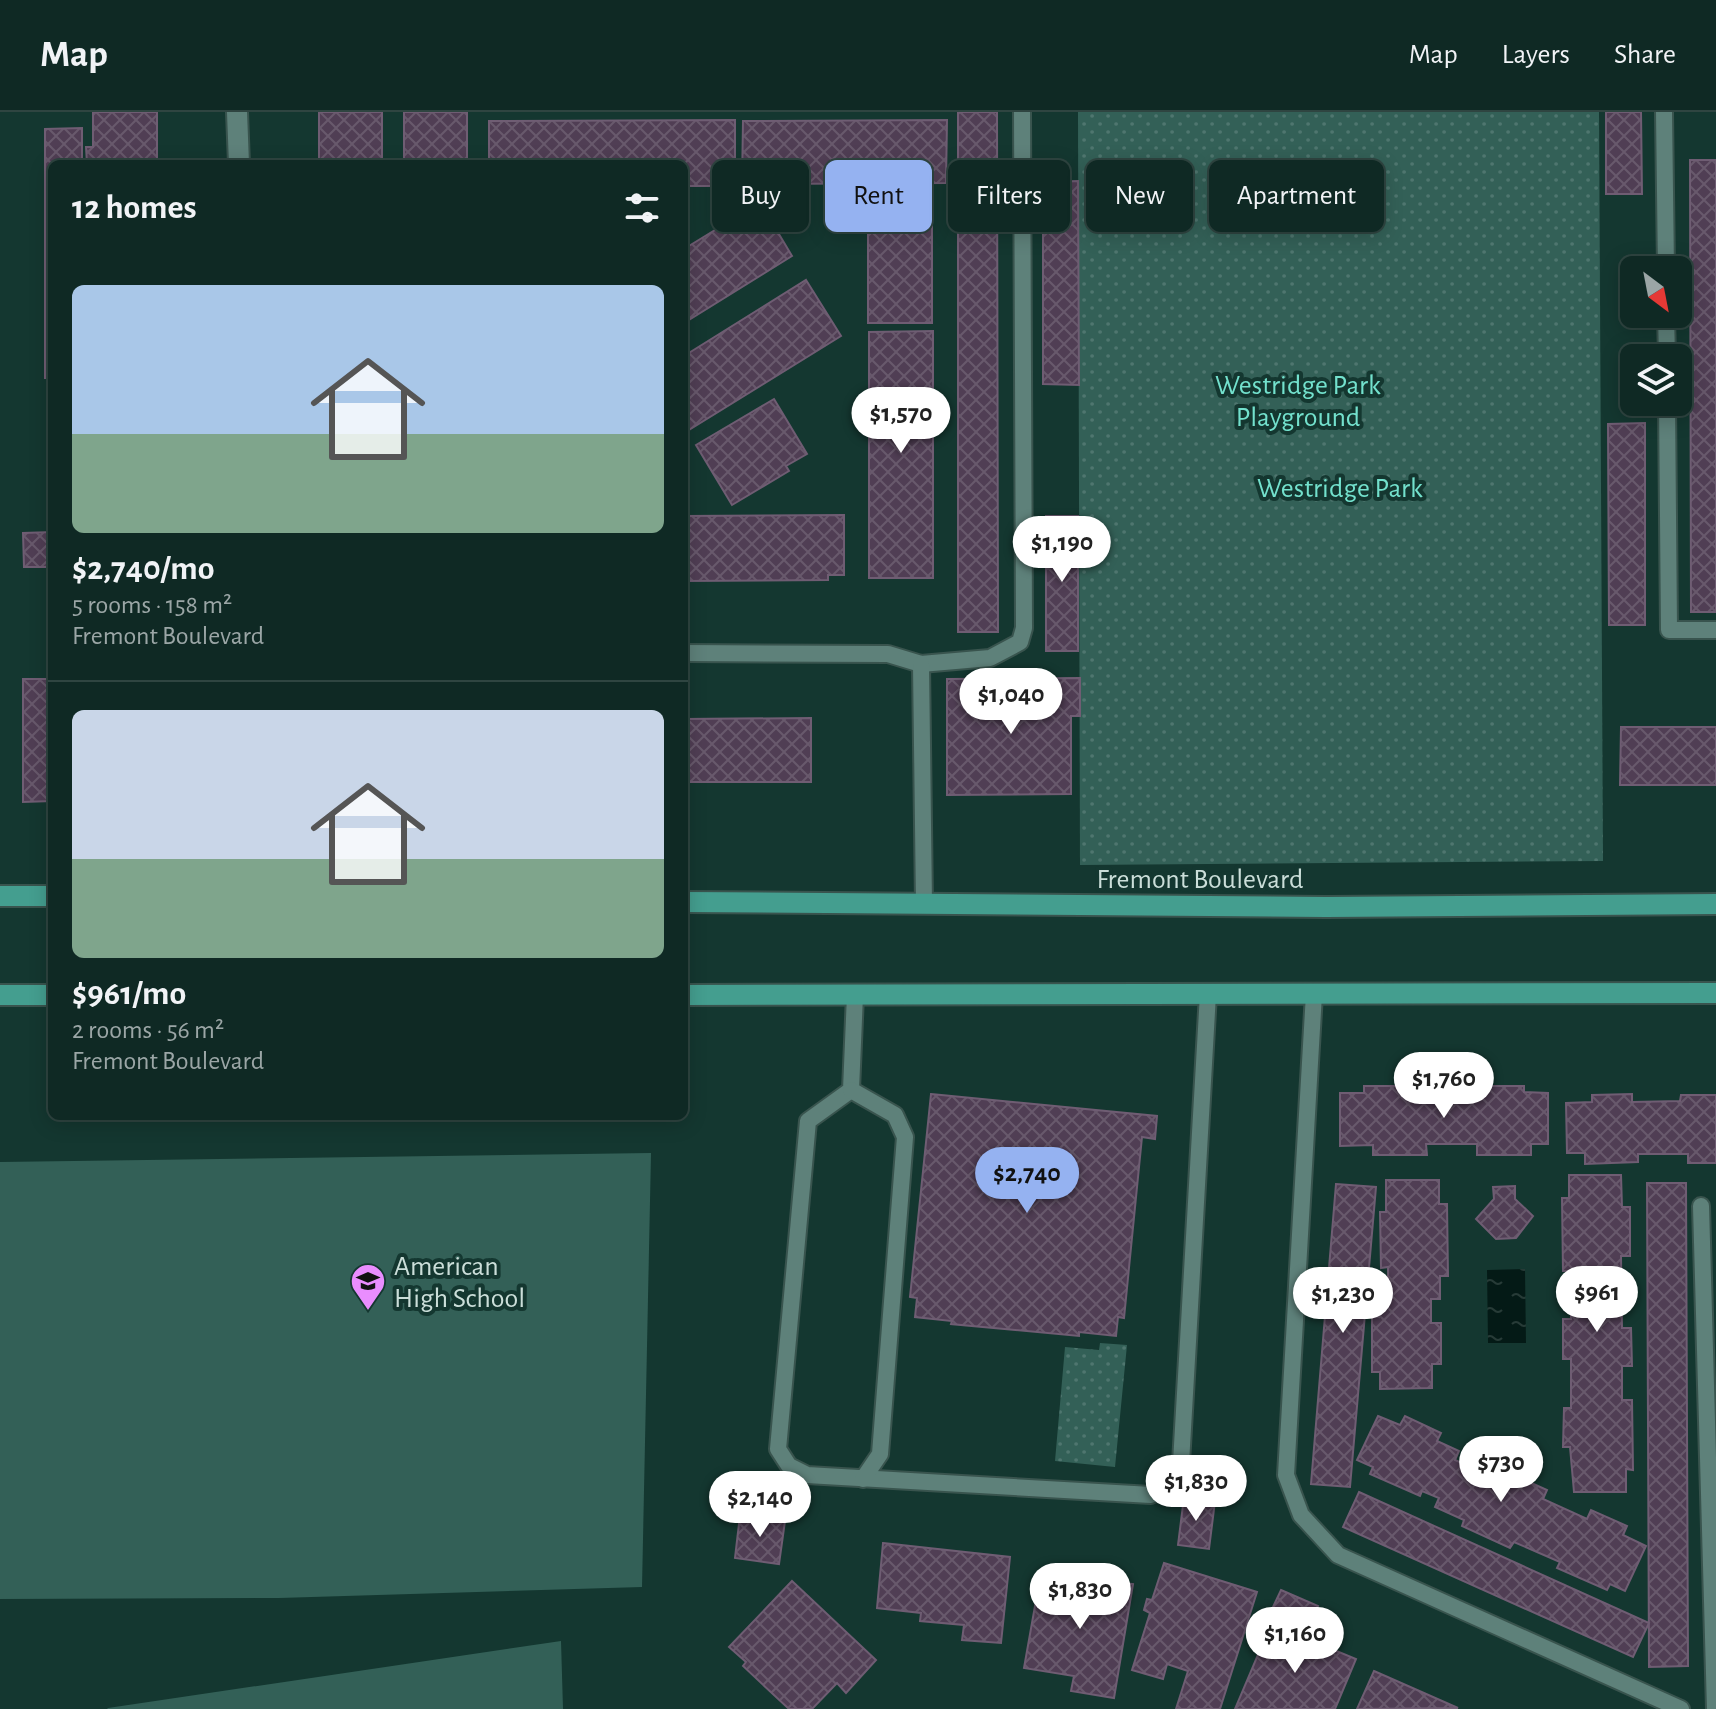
<!DOCTYPE html>
<html lang="en">
<head>
<meta charset="utf-8">
<style>
  body { margin:0; font-family:"Alegreya Sans",sans-serif; background:#18312c; color:#f1f3f6; height:100vh; display:flex; flex-direction:column; font-size:30px; white-space:nowrap }
  * { box-sizing:border-box; margin:0 }
  p { font-size:26px; color:#9ba6a6 }
  .icon { flex:none; width:44px; height:44px; fill:none; stroke:currentColor; stroke-width:2; stroke-linecap:round; stroke-linejoin:round }
  .map { position:relative; flex:1; overflow:hidden }
  .side { position:absolute; left:48px; top:48px; width:640px; height:960px; display:flex; flex-direction:column; background:#0f2924; border-radius:12px; box-shadow:0 4px 20px #0003,0 0 0 2px #2f4541 }
  .side>* { flex:none }
  .banner { position:absolute; left:712px; top:48px; width:760px; height:72px; display:flex; gap:16px }
  .needle { width:52px; rotate:148deg }
  .tools { position:absolute; left:1620px; top:144px; display:grid; gap:16px }
  .tools a { display:grid; place-items:center; width:72px; height:72px; border-radius:12px; background:#0f2924; box-shadow:0 4px 20px #0003,0 0 0 2px #2f4541; font-size:40px }
  .price { position:absolute; translate:-50% -68px; padding:0 18px; border-radius:28px; background:#fff; color:#222; font-size:26px; line-height:52px; filter:drop-shadow(0 2px 4px #0008) }
  .price::after { content:''; position:absolute; left:50%; top:48px; width:24px; height:18px; margin-left:-12px; background:inherit; clip-path:polygon(0 0,100% 0,50% 100%) }
  .price.active { background:#95b2f1; color:#111 }
  ul { padding:0; list-style:none }
  li { display:grid; align-content:center; gap:16px; height:424px; padding:0 24px }
  li+li { border-top:2px solid #2f4541 }
  li span { display:grid; place-items:center; height:248px; border-radius:12px; color:#555 }
  li>.icon { margin-inline-start:auto }
  span .icon { width:144px; height:144px; fill:#fffc; stroke-width:1 }
  li b { font-size:34px }
  h2 { display:flex; justify-content:space-between; align-items:center; height:96px; padding:0 24px; font-size:34px }
  .pill { padding:0 28px; border-radius:12px; background:#0f2924; box-shadow:0 4px 20px #0003,0 0 0 2px #2f4541; font-size:28px; line-height:72px }
  .pill.active { background:#95b2f1; color:#111 }
  header { display:flex; align-items:center; gap:48px; box-sizing:border-box; height:112px; padding:0 40px; background:#0f2924; border-bottom:2px solid #2f4541 }
  header strong { font-size:38px }
  nav { display:flex; gap:44px; margin-inline-start:auto; font-size:28px }
  .map>svg:first-child { display:block }
  .grass { fill:#336057 }
  .park { fill:url(#park-dots) }
  .water { fill:url(#water-ripples) }
  .building { fill:url(#building-cross-hatch); stroke:#6f5d73; stroke-width:2 }
  .lines { fill:none; stroke-linecap:round; stroke-linejoin:round }
  .lane-casing { stroke:#39544e; stroke-width:20 }
  .street-casing { stroke:#39544e; stroke-width:24 }
  .primary-casing { stroke:#39544e; stroke-width:24 }
  .lane { stroke:#5e817a; stroke-width:16 }
  .street { stroke:#5e817a; stroke-width:20 }
  .primary { stroke:#449e8f; stroke-width:20 }
  .labels { text-anchor:middle; stroke-width:8; stroke-linejoin:round; paint-order:stroke }
  .park-label { font-size:28px; fill:#73e1cd; stroke:#143730 }
  .street-label { font-size:28px; fill:#cbded9; stroke:#143730 }
  .poi-label { font-size:28px; fill:#cbded9; stroke:#143730; text-anchor:start }
</style>
</head>
<body>
<header>
<strong>Map</strong>
<nav><a>Map</a><a>Layers</a><a>Share</a></nav>
</header>
<div class="map">
<svg width="1716" height="1597" viewBox="0 0 1716 1597">
  <defs>
    <pattern id="park-dots" width="8" height="8" patternUnits="userSpaceOnUse" patternTransform="scale(2)"><rect width="8" height="8" fill="#336057"/><path d="M2 2h.1M6 6h.1" fill="none" stroke="#4f766f" stroke-width="1.8" stroke-linecap="round"/></pattern>
    <pattern id="water-ripples" width="26" height="14" patternUnits="userSpaceOnUse" patternTransform="scale(2)"><rect width="26" height="14" fill="#041a16"/><path d="M2 4q2-2 4 0t4 0M15 11q2-2 4 0t4 0" fill="none" stroke="#273b37"/></pattern>
    <pattern id="building-cross-hatch" width="8" height="8" patternUnits="userSpaceOnUse" patternTransform="scale(2)"><rect width="8" height="8" fill="#503e54"/><path d="M0 0l8 8M0 8l8-8" fill="none" stroke="#68596c"/></pattern>
  </defs>
  <rect width="100%" height="100%" fill="#143730"/>
  <g class="grass">
    <polygon points="651,1041 642,1475 279,1486 0,1487 0,1050"/>
    <polygon points="561,1529 563,1597 107,1597 108,1596"/>
  </g>
  <g class="park">
    <polygon points="1078,0 1599,0 1603,749 1080,753"/>
    <polygon points="1100,1231 1127,1233 1115,1355 1055,1349 1065,1235 1099,1238"/>
  </g>
  <polygon class="water" points="1525,1157 1526,1231 1488,1231 1487,1158"/>
  <g class="building">
    <polygon points="93,0 157,0 157,52 87,52 86,35 93,35"/>
    <rect x="319" y="0" width="63" height="52"/>
    <rect x="404" y="0" width="63" height="52"/>
    <polygon points="958,0 997,0 998,520 958,520"/>
    <polygon points="1606,0 1641,0 1642,82 1606,82"/>
    <polygon points="735,8 735,74 684,74 684,52 489,52 489,9"/>
    <polygon points="947,8 946,71 742,72 743,9"/>
    <polygon points="82,16 82,52 52,52 52,266 45,266 45,17"/>
    <polygon points="1690,48 1716,48 1716,500 1691,500"/>
    <polygon points="1078,69 1079,273 1043,272 1043,70"/>
    <rect x="868" y="96" width="64" height="115"/>
    <polygon points="764,97 792,144 684,211 684,137 746,99 750,105"/>
    <polygon points="806,168 841,224 684,321 684,244"/>
    <polygon points="933,219 933,466 869,466 869,220"/>
    <polygon points="774,287 807,342 786,354 789,359 732,393 696,333"/>
    <polygon points="1645,311 1645,513 1609,513 1608,312"/>
    <polygon points="844,403 844,463 828,463 828,468 684,469 684,404"/>
    <rect x="1046" y="404" width="32" height="135"/>
    <polygon points="52,420 52,455 24,455 23,421"/>
    <polygon points="1080,566 1080,604 1071,604 1071,682 947,683 947,567"/>
    <polygon points="23,567 52,567 52,689 23,690"/>
    <polygon points="811,606 811,670 684,670 684,607"/>
    <polygon points="1621,615 1716,615 1716,673 1620,673"/>
    <polygon points="1364,974 1434,974 1434,981 1484,981 1484,974 1524,974 1524,980 1548,981 1548,1032 1531,1032 1531,1043 1477,1043 1477,1032 1426,1032 1427,1043 1373,1043 1373,1033 1340,1034 1340,981 1364,981"/>
    <polygon points="931,982 1157,1004 1155,1027 1142,1025 1124,1206 1118,1205 1116,1224 1079,1220 1079,1224 951,1212 952,1209 915,1205 917,1186 910,1185"/>
    <polygon points="1632,982 1632,990 1680,989 1681,983 1716,983 1716,1051 1688,1051 1688,1042 1638,1042 1638,1050 1585,1052 1585,1041 1567,1041 1566,991 1592,990 1592,983"/>
    <polygon points="1569,1063 1621,1063 1622,1095 1630,1095 1630,1144 1621,1144 1622,1216 1631,1216 1632,1254 1622,1254 1622,1288 1632,1288 1633,1358 1626,1357 1626,1380 1574,1380 1570,1335 1563,1335 1564,1296 1571,1296 1571,1247 1563,1247 1563,1207 1571,1207 1570,1159 1563,1159 1562,1086 1569,1086"/>
    <polygon points="1386,1068 1439,1068 1439,1092 1447,1092 1448,1164 1440,1164 1440,1187 1431,1187 1431,1211 1441,1211 1441,1252 1432,1252 1432,1276 1380,1277 1380,1260 1372,1260 1372,1204 1379,1205 1379,1188 1388,1188 1388,1155 1381,1156 1380,1100 1386,1100"/>
    <polygon points="1647,1071 1686,1071 1688,1554 1649,1555"/>
    <polygon points="1336,1072 1376,1075 1350,1375 1311,1372"/>
    <polygon points="1515,1074 1515,1087 1533,1104 1516,1126 1496,1127 1476,1107 1494,1087 1493,1075"/>
    <polygon points="1378,1304 1400,1313 1405,1304 1441,1321 1437,1329 1459,1339 1455,1348 1477,1358 1481,1348 1547,1378 1543,1387 1587,1407 1591,1398 1627,1414 1623,1423 1646,1434 1625,1479 1610,1472 1607,1478 1557,1456 1560,1450 1514,1430 1510,1436 1462,1414 1464,1408 1435,1395 1439,1386 1422,1379 1420,1384 1370,1362 1373,1355 1357,1348"/>
    <polygon points="1359,1380 1649,1511 1633,1545 1343,1415"/>
    <polygon points="1184,1385 1215,1389 1209,1437 1178,1433"/>
    <polygon points="740,1403 785,1409 779,1452 735,1446"/>
    <polygon points="883,1431 1010,1445 1001,1531 962,1528 964,1513 920,1509 921,1501 877,1496"/>
    <polygon points="1164,1451 1257,1480 1220,1597 1176,1597 1188,1559 1167,1552 1163,1567 1132,1558 1150,1501 1144,1498 1147,1487 1152,1488"/>
    <polygon points="1041,1460 1133,1472 1114,1586 1071,1579 1074,1564 1024,1556"/>
    <polygon points="792,1469 876,1548 846,1581 837,1571 812,1597 789,1597 743,1554 746,1550 729,1535"/>
    <polygon points="1281,1478 1318,1494 1310,1512 1273,1495"/>
    <polygon points="1271,1512 1356,1547 1335,1597 1235,1597"/>
    <polygon points="1374,1559 1458,1596 1357,1597"/>
  </g>
  <g class="lines">
    <g class="lane-casing">
      <g id="lane">
        <polyline points="1664,0 1666,158"/>
        <polyline points="1666,202 1667,246"/>
        <polyline points="1667,290 1669,518 1716,518"/>
        <polyline points="684,541 888,542 921,552 990,546 1020,530 1024,516 1022,0"/>
        <polyline points="921,552 924,792"/>
        <polyline points="1314,882 1286,1363 1301,1403 1338,1443 1681,1597"/>
        <polyline points="855,883 851,978 808,1009 778,1337 789,1354 807,1363 1151,1383 1171,1371 1181,1351 1208,882"/>
        <polyline points="851,978 895,1003 905,1025 880,1342 863,1367"/>
        <polyline points="1701,1094 1715,1597"/>
      </g>
    </g>
    <g class="street-casing">
      <polyline id="street" points="237,0 239,52"/>
    </g>
    <g class="primary-casing">
      <g id="primary">
        <polyline points="0,784 52,784"/>
        <polyline points="684,790 1326,795 1716,792"/>
        <polyline points="0,883 52,883"/>
        <polyline points="684,883 1716,881"/>
      </g>
    </g>
    <use href="#lane" class="lane"/>
    <use href="#street" class="street"/>
    <use href="#primary" class="primary"/>
  </g>
  <defs>
    <g id="school-pin" transform="scale(1.8)"><path d="M0 17L-7.5 6A9.5 9.5 0 1 1 7.5 6Z" fill="#e98dfe" stroke="#143730"/><path d="M0-5L7-2L0 1L-7-2ZM-4 1L0 2.5L4 1V4Q0 6-4 4Z" fill="#111"/></g>
  </defs>
  <g fill-rule="evenodd">
    <use href="#school-pin" x="368" y="1169"/>
  </g>
  <g class="labels">
    <g class="park-label">
      <text x="1298" y="282">Westridge Park<tspan x="1298" dy="32">Playground</tspan></text>
      <text x="1340" y="385">Westridge Park</text>
    </g>
    <g class="street-label">
      <text x="1200" y="776">Fremont Boulevard</text>
    </g>
    <g class="poi-label">
      <text x="394" y="1163">American<tspan x="394" dy="32">High School</tspan></text>
    </g>
  </g>
</svg>
<div class="tools">
<a><svg class="needle" viewBox="-14 -14 28 28"><path d="M0-13l5 13h-10z" fill="#e53935"/><path d="M0 13l5-13h-10z" fill="#9ba6a6"/></svg></a>
<a><svg class="icon" aria-label="layers" viewBox="0 0 24 24"><path d="M12 4l9 5-9 5-9-5zM3 14l9 5 9-5"/></svg></a>
</div>
<b class="price" style="left:901px;top:343px">$1,570</b>
<b class="price" style="left:1062px;top:472px">$1,190</b>
<b class="price" style="left:1011px;top:624px">$1,040</b>
<b class="price" style="left:1444px;top:1008px">$1,760</b>
<b class="price active" style="left:1027px;top:1103px">$2,740</b>
<b class="price" style="left:1597px;top:1222px">$961</b>
<b class="price" style="left:1343px;top:1223px">$1,230</b>
<b class="price" style="left:1501px;top:1392px">$730</b>
<b class="price" style="left:1196px;top:1411px">$1,830</b>
<b class="price" style="left:760px;top:1427px">$2,140</b>
<b class="price" style="left:1080px;top:1519px">$1,830</b>
<b class="price" style="left:1295px;top:1563px">$1,160</b>
<div class="banner">
<a class="pill">Buy</a>
<a class="pill active">Rent</a>
<a class="pill">Filters</a>
<a class="pill">New</a>
<a class="pill">Apartment</a>
</div>
<section class="side">
<h2>12 homes<svg class="icon" aria-label="filters" viewBox="0 0 24 24"><path d="M4 7h16M4 17h16"/><circle cx="9" cy="7" r="2"/><circle cx="15" cy="17" r="2"/></svg></h2>
<ul>
<li><span style="background:linear-gradient(#a9c7e8 60%,#7fa58c 0)"><svg class="icon" aria-label="home" viewBox="0 0 24 24"><path d="M3 11l9-7 9 7M6 9v11h12V9"/></svg></span><div><b>$2,740/mo</b><p>5 rooms · 158 m²</p><p>Fremont Boulevard</p></div></li>
<li><span style="background:linear-gradient(#c9d6e8 60%,#7fa58c 0)"><svg class="icon" aria-label="home" viewBox="0 0 24 24"><path d="M3 11l9-7 9 7M6 9v11h12V9"/></svg></span><div><b>$961/mo</b><p>2 rooms · 56 m²</p><p>Fremont Boulevard</p></div></li>
</ul>
</section>
</div>
</body>
</html>
